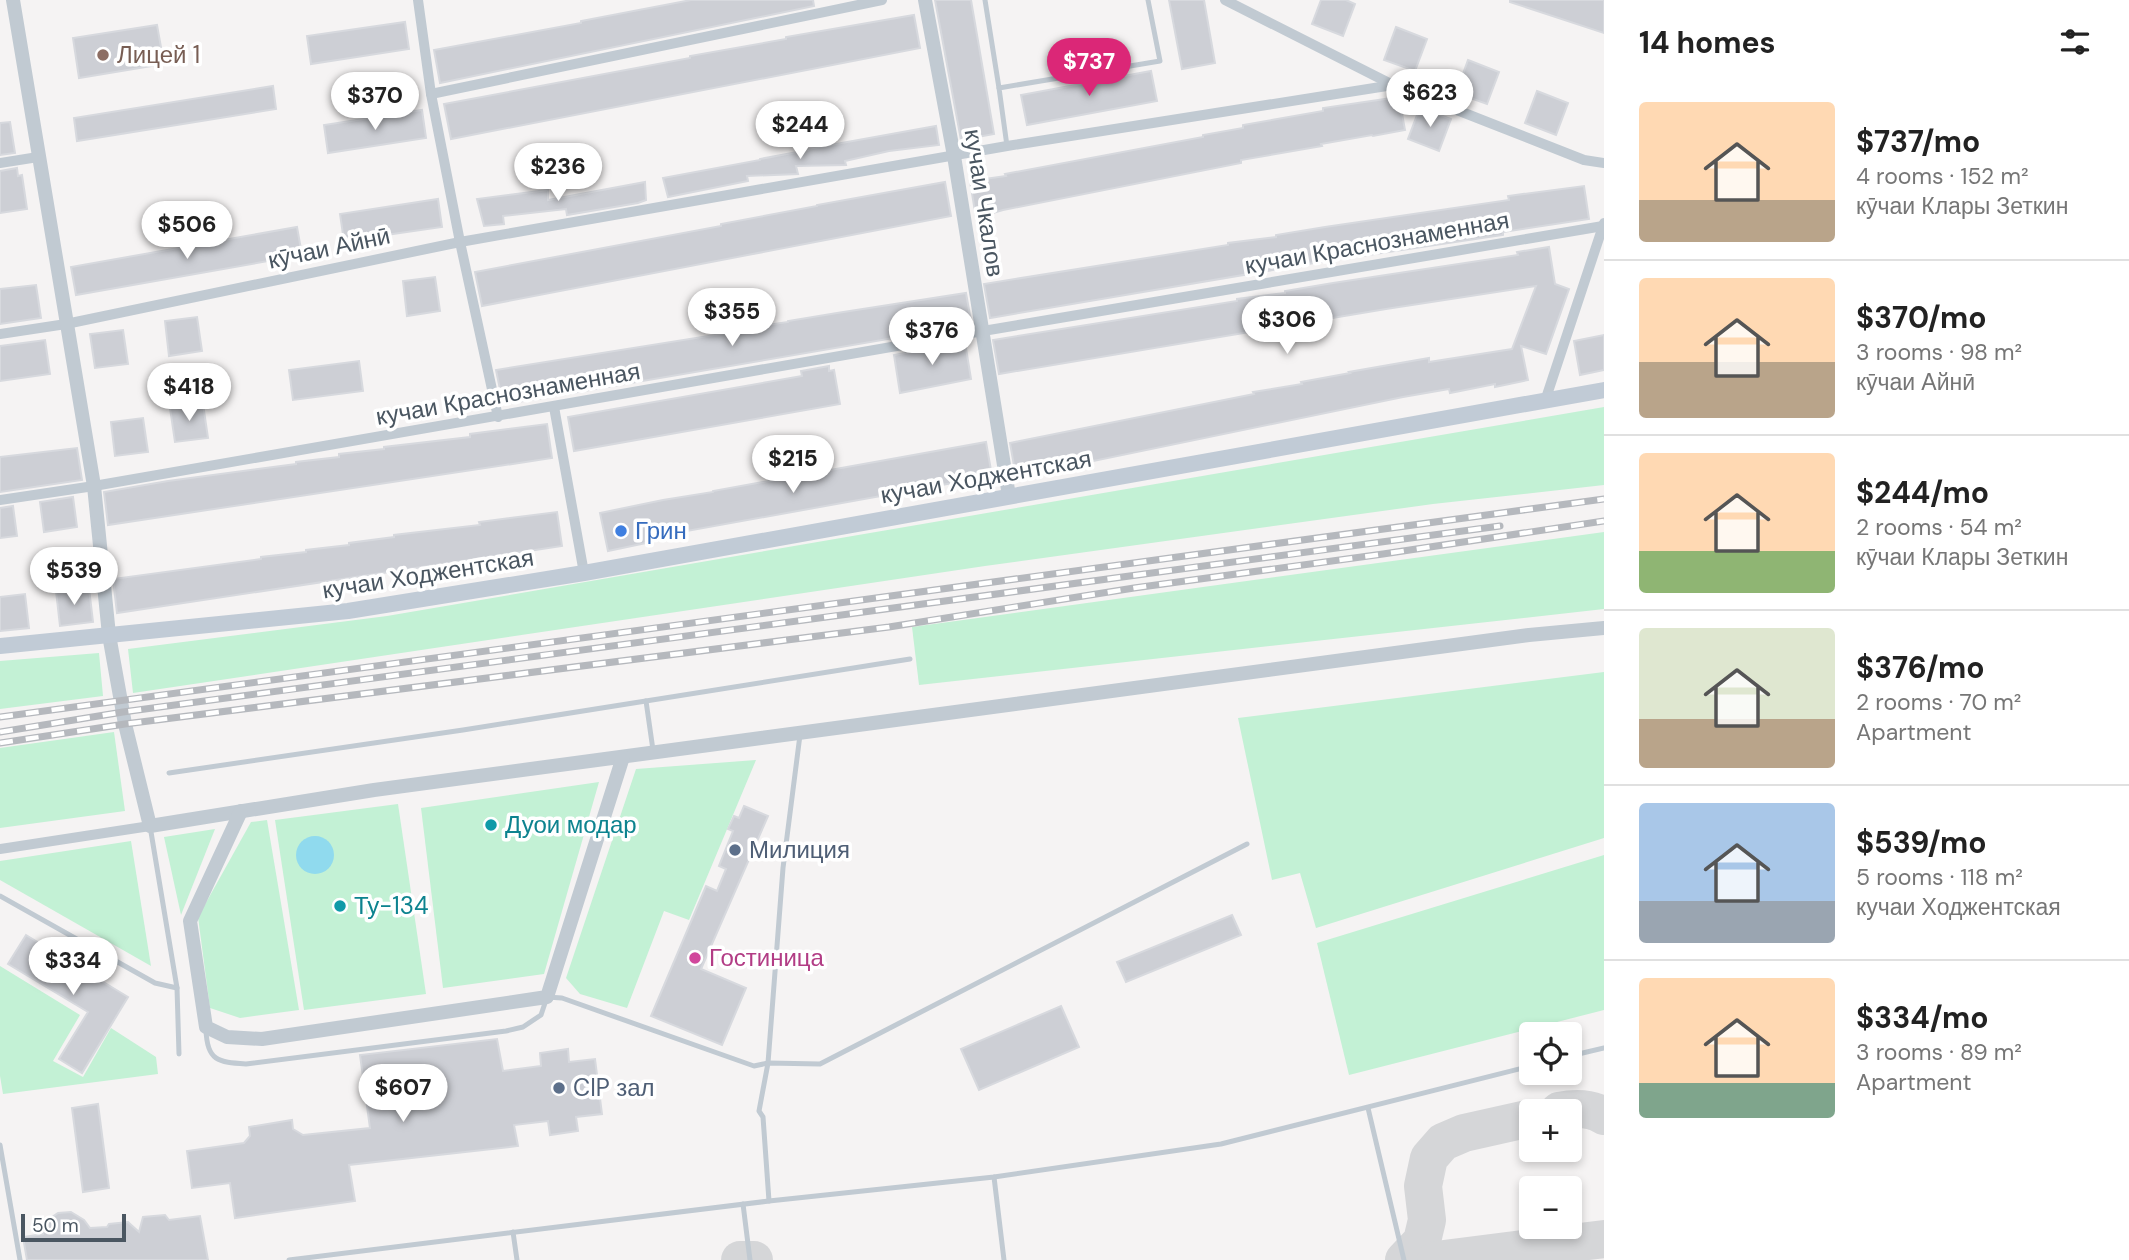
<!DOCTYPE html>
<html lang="en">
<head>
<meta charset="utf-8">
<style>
  body { margin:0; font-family:"DM Sans",sans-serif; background:#f6f6f6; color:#222; height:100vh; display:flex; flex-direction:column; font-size:26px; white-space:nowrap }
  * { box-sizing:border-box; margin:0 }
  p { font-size:23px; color:#767676 }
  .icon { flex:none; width:38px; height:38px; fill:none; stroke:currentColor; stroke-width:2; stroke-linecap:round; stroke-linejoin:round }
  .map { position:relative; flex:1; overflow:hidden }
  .sheet { display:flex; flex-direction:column; background:#fff; width:525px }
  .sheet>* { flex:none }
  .tools { position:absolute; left:1519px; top:1022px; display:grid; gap:14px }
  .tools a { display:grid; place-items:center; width:63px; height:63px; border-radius:7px; background:#fff; box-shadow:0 4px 10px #0003; font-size:35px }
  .scale { position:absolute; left:21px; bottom:18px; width:105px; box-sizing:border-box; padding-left:7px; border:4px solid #4a5661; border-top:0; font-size:19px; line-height:24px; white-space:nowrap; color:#4a5661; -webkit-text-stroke:5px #fff; paint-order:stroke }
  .price { position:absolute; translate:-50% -60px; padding:0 16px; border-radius:24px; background:#fff; color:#222; font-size:23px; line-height:46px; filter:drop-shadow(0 2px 4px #0008) }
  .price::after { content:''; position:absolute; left:50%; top:42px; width:21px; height:16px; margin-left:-10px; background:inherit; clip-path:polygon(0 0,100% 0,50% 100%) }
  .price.current { background:#db2777; color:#fff }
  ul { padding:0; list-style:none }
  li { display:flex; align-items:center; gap:21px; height:175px; padding:0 35px }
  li+li { border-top:2px solid #e0e0e0 }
  li span { display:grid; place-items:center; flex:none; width:196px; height:140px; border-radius:7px; color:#555 }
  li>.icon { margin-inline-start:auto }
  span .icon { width:84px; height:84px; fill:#fffc; stroke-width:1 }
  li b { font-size:30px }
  h2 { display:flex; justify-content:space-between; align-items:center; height:84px; padding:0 35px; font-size:30px }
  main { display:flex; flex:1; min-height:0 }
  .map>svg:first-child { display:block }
  .green { fill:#c3f1d5 }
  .water { fill:#90daee }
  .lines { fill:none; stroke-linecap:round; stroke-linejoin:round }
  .taxiway { stroke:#d5d6d8; stroke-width:38 }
  .building { fill:#cdcfd5; stroke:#d7d9de; stroke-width:2 }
  .service { stroke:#c1cad2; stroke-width:5 }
  .minor { stroke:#c1cad2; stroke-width:10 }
  .tertiary { stroke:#c1cad2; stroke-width:14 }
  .secondary { stroke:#c1cbd6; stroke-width:16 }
  .rail-casing { stroke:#b5b8bd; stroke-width:7 }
  .rail { stroke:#fff; stroke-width:4.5; stroke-dasharray:13; stroke-linecap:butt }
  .education-dot { fill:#8d6e63; stroke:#fff; stroke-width:2.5 }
  .shop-dot { fill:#3f7fe0; stroke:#fff; stroke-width:2.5 }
  .culture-dot { fill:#0f9aa8; stroke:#fff; stroke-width:2.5 }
  .service-dot { fill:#5c6f8a; stroke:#fff; stroke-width:2.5 }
  .hotel-dot { fill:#d1479c; stroke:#fff; stroke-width:2.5 }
  .labels { text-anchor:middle; stroke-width:7; stroke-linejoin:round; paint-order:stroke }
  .education-label { font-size:24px; fill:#785e54; stroke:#fff; text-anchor:start }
  .street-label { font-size:24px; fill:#4a5661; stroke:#fff }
  .shop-label { font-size:24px; fill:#366cbe; stroke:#fff; text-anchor:start }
  .culture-label { font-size:24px; fill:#0d838f; stroke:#fff; text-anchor:start }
  .service-label { font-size:24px; fill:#4e5e75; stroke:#fff; text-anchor:start }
  .hotel-label { font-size:24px; fill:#b23c85; stroke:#fff; text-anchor:start }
</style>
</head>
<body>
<main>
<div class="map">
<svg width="1604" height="1260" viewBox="0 0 1604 1260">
  <rect width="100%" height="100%" fill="#f5f3f3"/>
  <g class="green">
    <polygon points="1604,407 1604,485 1433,504 985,566 133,693 128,649 387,616"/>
    <polygon points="1604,532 1604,609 919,685 912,627"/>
    <polygon points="99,653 103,696 0,709 0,661"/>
    <polygon points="1604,672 1604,838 1316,928 1300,873 1272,880 1238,718"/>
    <polygon points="114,732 125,811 0,828 0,748"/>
    <polygon points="756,760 689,920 664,911 627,1008 580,994 566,978 636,769"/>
    <polygon points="599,782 544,974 443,988 421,808"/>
    <polygon points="398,804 426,994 304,1010 275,820"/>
    <polygon points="267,820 299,1010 240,1018 210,1008 198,917 251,822"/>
    <polygon points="215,829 181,915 164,837"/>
    <polygon points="131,841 151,966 0,880 0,861"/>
    <polygon points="1604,855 1604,1010 1349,1075 1317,943"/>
    <polygon points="0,966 80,1015 53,1061 83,1077 111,1028 156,1057 158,1074 3,1094 0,1076"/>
  </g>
  <circle class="water" cx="315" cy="855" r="19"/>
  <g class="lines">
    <g class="taxiway">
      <path d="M1559,1111C1574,1108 1590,1107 1604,1116"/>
      <polyline points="740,1260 754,1260"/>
      <polyline points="1404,1260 1422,1241 1427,1220 1423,1186 1429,1158 1443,1142 1464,1133 1531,1118"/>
      <polyline points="1436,1260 1604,1239"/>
    </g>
  </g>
  <g class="building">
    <polygon points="691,0 813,0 814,6 440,83 434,50 581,23 581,21"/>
    <polygon points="935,0 971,0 994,134 961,140"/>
    <polygon points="1169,0 1204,0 1215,63 1182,69"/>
    <polygon points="1321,0 1346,0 1355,4 1343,36 1312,24"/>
    <polygon points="1510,0 1604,0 1604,33 1510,2"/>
    <polygon points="914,15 920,48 451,139 444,104 690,58 690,56 786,39 786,37"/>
    <polygon points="405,22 409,49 311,64 307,36"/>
    <polygon points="157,25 164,64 79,78 73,38"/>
    <polygon points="1396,27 1427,39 1415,71 1384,60"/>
    <polygon points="1468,60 1499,72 1487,104 1456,93"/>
    <polygon points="1151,71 1157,101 1027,125 1021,95"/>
    <polygon points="273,86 276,109 77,141 74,118"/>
    <polygon points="1537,91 1568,103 1556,135 1525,123"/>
    <polygon points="1399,97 1405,130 1373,136 1372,135 1321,144 1322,146 1241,160 1241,163 1003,210 976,218 970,181 1006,176 1005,174 1203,137 1203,135 1243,128 1243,125 1323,111 1323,108"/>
    <polygon points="1420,107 1451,119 1439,151 1408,139"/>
    <polygon points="422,110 426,138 328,153 324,125"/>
    <polygon points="10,122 15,153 0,155 0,123"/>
    <polygon points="936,126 939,145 889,151 845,161 846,165 796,166 798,174 747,176 748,181 668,197 663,178 760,160 760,159 808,150 808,149"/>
    <polygon points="17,168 18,176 22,175 27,209 0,213 0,171"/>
    <polygon points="645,182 646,200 638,203 567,215 566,209 503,216 504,224 484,226 477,199 548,190 548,200"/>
    <polygon points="945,182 951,216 482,306 475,272 721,226 721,224 817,206 817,205"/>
    <polygon points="1584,186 1589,219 1503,232 1503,235 1314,263 990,318 984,284 1228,245 1228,243 1276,237 1276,235 1325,227 1509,200 1508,196"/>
    <polygon points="438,199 442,227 344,241 340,214"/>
    <polygon points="297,227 302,255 76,295 71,267"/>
    <polygon points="1549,247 1555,284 1569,289 1546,354 1521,346 1528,380 1495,387 1495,384 1450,393 1449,389 1403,397 1016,477 1010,443 1254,394 1253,392 1302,384 1301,382 1350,373 1349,372 1429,358 1429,362 1512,349 1536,286 1386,309 999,374 993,340 1237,301 1237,299 1285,293 1285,291 1333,283 1518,255 1517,252"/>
    <polygon points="435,277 440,311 407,316 403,281"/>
    <polygon points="36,285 41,318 0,324 0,289"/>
    <polygon points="966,293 971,321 969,322 970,325 531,400 503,404 496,370 740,331 740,329 788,322 788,321 837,313"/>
    <polygon points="197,317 202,351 169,356 165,321"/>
    <polygon points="123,330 128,364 95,368 90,334"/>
    <polygon points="1604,335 1604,370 1580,375 1574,341"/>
    <polygon points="45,340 50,374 0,381 0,346"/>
    <polygon points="965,342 971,379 900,393 894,355"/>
    <polygon points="359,361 363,391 293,400 289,370"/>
    <polygon points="829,366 829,371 834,370 840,404 574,451 568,417 802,376 801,371"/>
    <polygon points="203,404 208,438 175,442 170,408"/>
    <polygon points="143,418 148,452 115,456 111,422"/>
    <polygon points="547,424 552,458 108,525 104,492 168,481 296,464 296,462 339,457 339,454 384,449 384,447 470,437 470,434"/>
    <polygon points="986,442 992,476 670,534 670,538 608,551 600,513 663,500 713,492 713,491"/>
    <polygon points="77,448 82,480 0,492 0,457"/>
    <polygon points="73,497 77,527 44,532 40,502"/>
    <polygon points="13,506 17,536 0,538 0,508"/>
    <polygon points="557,512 562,546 117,613 113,579 261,559 261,557 306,552 306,550 349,545 349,543 394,537 394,535 480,525 479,522"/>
    <polygon points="89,588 93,622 60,626 56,591"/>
    <polygon points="25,594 29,628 0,631 0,597"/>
    <polygon points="744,806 768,816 701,969 746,988 722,1045 651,1016 706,886 717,891 726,869 719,866 733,831 728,829 734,816 739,818"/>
    <polygon points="1232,915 1241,935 1126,982 1117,962"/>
    <polygon points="26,935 128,997 82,1073 59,1059 88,1012 8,964"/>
    <polygon points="1061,1006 1079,1047 979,1090 961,1049"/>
    <polygon points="497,1039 503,1071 541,1066 540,1053 568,1049 569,1062 595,1059 602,1114 576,1117 578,1131 550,1135 548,1121 514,1125 518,1146 349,1165 355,1201 235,1218 230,1183 192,1188 187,1151 244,1143 250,1136 249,1127 292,1120 293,1129 303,1135 370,1128 360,1055"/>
    <polygon points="98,1104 109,1188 83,1192 72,1108"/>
    <polygon points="71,1212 84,1220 90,1228 107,1227 109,1224 128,1222 139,1232 143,1217 165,1215 169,1220 200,1216 208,1260 27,1260 23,1237 43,1234 48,1220 58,1213"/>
  </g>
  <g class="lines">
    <g class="service">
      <polyline points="985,0 999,88"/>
      <polyline points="1007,146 999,88 1160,61 1148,0"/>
      <polyline points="646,701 653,750"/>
      <polyline points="169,773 463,730 910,659"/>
      <polyline points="150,826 177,988 179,1054"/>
      <polyline points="0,896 155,983 177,988"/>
      <path d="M206,1030C207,1061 218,1062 246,1064L506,1031L523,1027L541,1015L547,997L562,998L754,1066L768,1063L820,1064L1247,844"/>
      <polyline points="1570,1056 1604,1048"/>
      <polyline points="1368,1108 1404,1260"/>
      <polyline points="0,1145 20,1260"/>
      <polyline points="994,1177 1004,1260"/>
      <polyline points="769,1201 763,1117 759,1111 768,1063 783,868 800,735"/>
      <polyline points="743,1204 750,1260"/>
      <polyline points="513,1232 517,1260"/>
      <polyline points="289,1260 769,1201 994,1177 1221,1144 1531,1066"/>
    </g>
    <g class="minor">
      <polyline points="418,0 431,94 460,242 498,417"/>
      <polyline points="1225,0 1393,85 1584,160 1604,163"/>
      <polyline points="431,94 882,0"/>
      <polyline points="0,163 38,157"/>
      <polyline points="0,334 66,324 460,242 1007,146 1393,85"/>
      <polyline points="1545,401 1604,223"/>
      <polyline points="554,407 584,573"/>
      <polyline points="0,500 94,486 983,331 1603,226"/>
      <polyline points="0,849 150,826"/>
    </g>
    <g class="tertiary">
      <polyline points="13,0 94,486 109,635 125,724 150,826 374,790 1529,635 1604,628"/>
      <polyline points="925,0 954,156 1009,496"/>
      <polyline points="241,811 190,921 206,1027 227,1037 262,1039 547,997 623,757"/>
    </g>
    <polyline class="secondary" points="0,646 348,611 584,573 1604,390"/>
    <g class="rail-casing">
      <g id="rail">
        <polyline points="0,717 1604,499"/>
        <polyline points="0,732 123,712 1500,526"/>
        <polyline points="0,743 125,724 889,627 1134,588 1383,554 1604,521"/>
      </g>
    </g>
    <use href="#rail" class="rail"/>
  </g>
  <circle class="education-dot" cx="103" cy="55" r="7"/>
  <circle class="shop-dot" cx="621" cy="531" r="7"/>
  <g class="culture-dot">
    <circle cx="491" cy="825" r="7"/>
    <circle cx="340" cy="906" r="7"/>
  </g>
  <g class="service-dot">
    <circle cx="735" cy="850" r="7"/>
    <circle cx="559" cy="1088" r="7"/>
  </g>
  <circle class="hotel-dot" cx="695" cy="958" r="7"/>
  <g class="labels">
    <g class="education-label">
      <text x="117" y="63">Лицей 1</text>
    </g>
    <g class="street-label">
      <text transform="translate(984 203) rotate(81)" y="8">кучаи Чкалов</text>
      <text transform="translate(1377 243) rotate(-10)" y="8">кучаи Краснознаменная</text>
      <text transform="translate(329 248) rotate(-12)" y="8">кӯчаи Айнӣ</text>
      <text transform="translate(508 394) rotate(-10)" y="8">кучаи Краснознаменная</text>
      <text transform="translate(986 477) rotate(-10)" y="8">кучаи Ходжентская</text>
      <text transform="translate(428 574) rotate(-9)" y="8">кучаи Ходжентская</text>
    </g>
    <g class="shop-label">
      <text x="635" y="539">Грин</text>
    </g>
    <g class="culture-label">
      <text x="505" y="833">Дуои модар</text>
      <text x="354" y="914">Ту-134</text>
    </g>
    <g class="service-label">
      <text x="749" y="858">Милиция</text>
      <text x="573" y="1096">CIP зал</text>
    </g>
    <g class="hotel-label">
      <text x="709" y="966">Гостиница</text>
    </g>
  </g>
</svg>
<div class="tools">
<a><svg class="icon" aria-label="locate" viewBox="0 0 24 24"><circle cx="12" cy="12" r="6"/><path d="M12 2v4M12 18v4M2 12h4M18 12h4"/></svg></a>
<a>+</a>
<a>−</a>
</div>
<div class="scale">50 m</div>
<b class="price current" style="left:1089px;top:98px">$737</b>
<b class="price" style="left:1430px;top:129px">$623</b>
<b class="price" style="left:375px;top:132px">$370</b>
<b class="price" style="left:800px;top:161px">$244</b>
<b class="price" style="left:558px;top:203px">$236</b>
<b class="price" style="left:187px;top:261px">$506</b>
<b class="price" style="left:732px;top:348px">$355</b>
<b class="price" style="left:1287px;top:356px">$306</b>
<b class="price" style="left:932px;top:367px">$376</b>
<b class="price" style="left:189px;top:423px">$418</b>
<b class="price" style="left:793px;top:495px">$215</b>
<b class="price" style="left:74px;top:607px">$539</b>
<b class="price" style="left:73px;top:997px">$334</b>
<b class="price" style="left:403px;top:1124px">$607</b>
</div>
<section class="sheet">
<h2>14 homes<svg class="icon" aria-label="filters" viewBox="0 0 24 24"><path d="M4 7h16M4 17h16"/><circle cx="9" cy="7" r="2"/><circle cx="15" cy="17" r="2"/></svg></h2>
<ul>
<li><span style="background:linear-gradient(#ffd9b3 70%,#b9a48a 0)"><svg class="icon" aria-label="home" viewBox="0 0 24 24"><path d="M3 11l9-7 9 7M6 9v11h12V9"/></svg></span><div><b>$737/mo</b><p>4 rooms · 152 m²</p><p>кӯчаи Клары Зеткин</p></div></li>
<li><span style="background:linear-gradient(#ffd9b3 60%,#b9a48a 0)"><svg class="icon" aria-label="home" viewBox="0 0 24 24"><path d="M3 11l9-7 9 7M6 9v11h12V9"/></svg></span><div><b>$370/mo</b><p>3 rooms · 98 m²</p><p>кӯчаи Айнӣ</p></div></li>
<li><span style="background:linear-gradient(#ffd9b3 70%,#8fb573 0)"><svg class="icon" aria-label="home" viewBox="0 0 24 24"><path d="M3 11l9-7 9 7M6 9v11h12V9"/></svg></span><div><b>$244/mo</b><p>2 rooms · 54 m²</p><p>кӯчаи Клары Зеткин</p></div></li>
<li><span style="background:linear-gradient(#dfe7d0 65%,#b9a48a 0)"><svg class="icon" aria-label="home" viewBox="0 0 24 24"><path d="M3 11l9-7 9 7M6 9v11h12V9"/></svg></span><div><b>$376/mo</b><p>2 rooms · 70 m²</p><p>Apartment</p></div></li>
<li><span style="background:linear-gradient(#a9c7e8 70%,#9aa5b1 0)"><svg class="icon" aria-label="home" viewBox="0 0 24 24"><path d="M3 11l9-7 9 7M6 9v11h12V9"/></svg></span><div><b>$539/mo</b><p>5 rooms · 118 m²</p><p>кучаи Ходжентская</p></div></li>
<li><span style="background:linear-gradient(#ffd9b3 75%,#7fa58c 0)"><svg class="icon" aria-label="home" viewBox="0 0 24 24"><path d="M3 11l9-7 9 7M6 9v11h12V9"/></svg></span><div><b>$334/mo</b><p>3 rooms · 89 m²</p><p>Apartment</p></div></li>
</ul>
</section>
</main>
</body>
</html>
